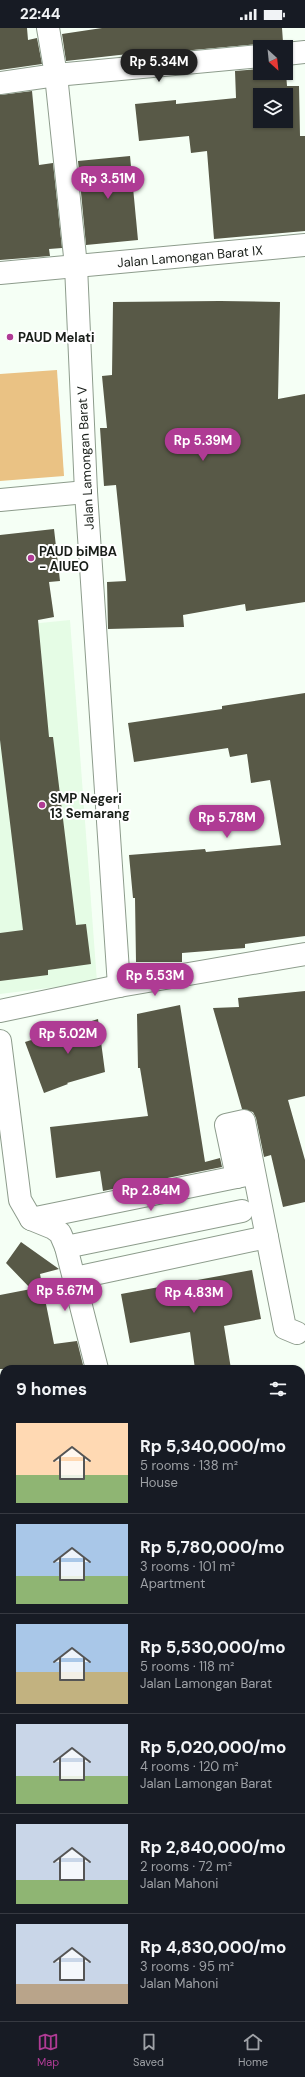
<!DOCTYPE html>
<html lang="en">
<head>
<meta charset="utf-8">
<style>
  body { margin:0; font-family:"DM Sans",sans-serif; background:#242831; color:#f1f3f6; height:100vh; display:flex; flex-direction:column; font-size:15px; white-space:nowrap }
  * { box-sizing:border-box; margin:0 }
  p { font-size:13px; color:#9ea1a6 }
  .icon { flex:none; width:22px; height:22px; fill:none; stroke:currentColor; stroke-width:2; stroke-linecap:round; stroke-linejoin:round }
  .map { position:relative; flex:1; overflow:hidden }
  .drawer { position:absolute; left:0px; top:1337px; width:305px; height:656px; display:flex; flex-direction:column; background:#171b24; border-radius:12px 12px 0 0; box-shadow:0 1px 3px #0004 }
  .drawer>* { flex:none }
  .needle { width:26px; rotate:153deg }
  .controls { position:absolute; left:253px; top:12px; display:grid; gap:8px }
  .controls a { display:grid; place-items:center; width:40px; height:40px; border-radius:0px; background:#171b24; box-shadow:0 1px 3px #0004; font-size:20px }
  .price { position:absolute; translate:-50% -34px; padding:0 9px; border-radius:14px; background:#af3b94; color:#fff; font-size:13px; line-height:26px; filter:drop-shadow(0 1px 2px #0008) }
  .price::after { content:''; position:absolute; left:50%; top:24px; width:12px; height:9px; margin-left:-6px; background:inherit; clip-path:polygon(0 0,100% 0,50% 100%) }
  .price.on { background:#222; color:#fff }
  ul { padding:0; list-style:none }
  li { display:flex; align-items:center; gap:12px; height:100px; padding:0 16px }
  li+li { border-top:1px solid #363941 }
  li span { display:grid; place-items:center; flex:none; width:112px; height:80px; border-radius:0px; color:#555 }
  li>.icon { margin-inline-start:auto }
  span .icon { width:48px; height:48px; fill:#fffc; stroke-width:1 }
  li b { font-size:17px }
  h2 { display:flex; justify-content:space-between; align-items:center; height:48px; padding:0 16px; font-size:17px }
  .status { display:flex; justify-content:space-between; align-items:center; height:28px; padding:0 20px; background:#171b24; direction:ltr }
  .status svg { height:11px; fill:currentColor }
  .dock { display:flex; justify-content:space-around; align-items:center; height:56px; border-top:1px solid #363941; background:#171b24; font-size:11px; color:#9ea1a6 }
  .dock a { display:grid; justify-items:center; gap:2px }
  .dock .on { color:#af3b94 }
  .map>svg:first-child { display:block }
  .built { fill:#e5fce5 }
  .green { fill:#eac284 }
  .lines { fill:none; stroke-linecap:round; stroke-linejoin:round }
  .stream { stroke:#3d8b98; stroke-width:9 }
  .building { fill:#585947; fill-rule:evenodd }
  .street-casing { stroke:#8d9c8c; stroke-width:24 }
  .street { stroke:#fff; stroke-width:22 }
  .poi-dot { fill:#af3b94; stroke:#fff; stroke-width:1.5 }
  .labels { text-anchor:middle; stroke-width:4; stroke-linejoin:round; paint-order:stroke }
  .street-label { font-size:13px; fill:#191e19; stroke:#fff }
  .poi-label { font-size:13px; font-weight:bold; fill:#191e19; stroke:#fff; text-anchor:start }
</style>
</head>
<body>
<div class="status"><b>22:44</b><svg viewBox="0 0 49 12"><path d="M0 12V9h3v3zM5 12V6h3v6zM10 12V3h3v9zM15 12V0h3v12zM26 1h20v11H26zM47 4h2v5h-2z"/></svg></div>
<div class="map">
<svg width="305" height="1993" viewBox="0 0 305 1993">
  <rect width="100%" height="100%" fill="#f5fff5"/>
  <polygon class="built" points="70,592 97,954 0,966 0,599"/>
  <polygon class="green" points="57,342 64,448 0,453 0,346"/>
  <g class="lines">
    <g class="stream">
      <polyline points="0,1920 4,1923"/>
      <polyline points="123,1989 126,1993"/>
    </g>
  </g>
  <g class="building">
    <polygon points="0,0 27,0 28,12 37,10 42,36 0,42"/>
    <polygon points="102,0 282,0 283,14 276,19 268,19 259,16 138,27 137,25 66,33 62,6"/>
    <path d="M260,41V45H286L287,58H299L300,108H305V203L214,211L207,123L191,125L189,108L139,113L135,76L176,72V76L236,70L235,43ZM260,67H286V93H260Z"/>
    <polygon points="32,63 39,137 53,135 62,220 49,221 50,228 0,232 0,67"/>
    <polygon points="130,128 138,212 86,217 78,133"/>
    <polygon points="220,273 280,274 278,371 305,366 305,574 246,583 245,576 183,587 184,599 108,601 107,554 126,553 116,457 104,458 100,400 107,400 102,348 112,347 113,274"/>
    <polygon points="54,501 60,553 49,554 54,589 38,592 49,709 53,709 76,897 86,896 91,936 48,942 48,947 0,953 0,905 23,902 0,712 0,507"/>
    <polygon points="305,665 305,908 245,916 245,920 182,925 182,934 136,934 135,870 133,870 129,827 205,821 206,824 281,817 270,752 251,755 247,726 230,729 228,720 134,734 128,695 222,681 222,678"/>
    <polygon points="305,963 305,1068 288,1072 305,1132 305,1174 283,1179 271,1127 264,1129 256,1090 253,1084 242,1081 213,980 239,979 238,970"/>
    <polygon points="180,977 205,1134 220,1130 222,1139 103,1163 100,1143 56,1150 50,1099 148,1088 140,1040 138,1040 137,986"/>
    <polygon points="98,991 105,1044 67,1055 68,1056 44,1065 25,1014"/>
    <polygon points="21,1214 59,1241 40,1246 54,1316 77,1313 84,1341 0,1341 0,1267 31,1261 6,1235"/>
    <polygon points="252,1242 261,1291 224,1298 231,1341 195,1341 190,1304 130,1315 121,1266"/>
  </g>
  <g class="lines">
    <g class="street-casing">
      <g id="street">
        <polyline points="48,0 56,47 76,238 86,464 119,958"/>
        <polyline points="286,26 305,24"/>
        <polyline points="0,55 56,47 260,28"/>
        <polyline points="0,245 305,217"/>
        <polyline points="0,472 86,464"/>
        <polyline points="0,983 119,958 305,926"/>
        <polyline points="0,1013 20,1172 31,1191 53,1200 60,1205 66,1219 97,1341"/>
        <polyline points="237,1149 226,1097 244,1093 285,1300 297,1305"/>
        <polyline points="31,1191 251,1146"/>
        <polyline points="66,1219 242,1183"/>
        <polyline points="75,1250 267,1209"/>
        <polyline points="301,1393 305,1392"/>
        <polyline points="0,1520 4,1519"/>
        <polyline points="301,1604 305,1629"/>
        <polyline points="301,1748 305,1747"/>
        <polyline points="301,1787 305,1786"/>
      </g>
    </g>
    <use href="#street" class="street"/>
  </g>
  <g class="poi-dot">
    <circle cx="10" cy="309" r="4"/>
    <circle cx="31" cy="530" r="4"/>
    <circle cx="42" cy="777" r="4"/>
  </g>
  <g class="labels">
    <g class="street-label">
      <text transform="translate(190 228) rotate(-5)" y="5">Jalan Lamongan Barat IX</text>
      <text transform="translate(85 430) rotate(-93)" y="5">Jalan Lamongan Barat V</text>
    </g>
    <g class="poi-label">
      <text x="18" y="314">PAUD Melati</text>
      <text x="39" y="528">PAUD biMBA<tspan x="39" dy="15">- AIUEO</tspan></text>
      <text x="50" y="775">SMP Negeri<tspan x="50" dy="15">13 Semarang</tspan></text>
    </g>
  </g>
</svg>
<div class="controls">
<a><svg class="needle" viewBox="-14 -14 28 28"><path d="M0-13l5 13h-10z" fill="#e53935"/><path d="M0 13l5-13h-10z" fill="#9ea1a6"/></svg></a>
<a><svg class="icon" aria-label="layers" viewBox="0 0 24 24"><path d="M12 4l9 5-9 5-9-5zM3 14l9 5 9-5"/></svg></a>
</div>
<b class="price on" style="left:159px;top:55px">Rp 5.34M</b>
<b class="price" style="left:108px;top:172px">Rp 3.51M</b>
<b class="price" style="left:203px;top:434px">Rp 5.39M</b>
<b class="price" style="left:227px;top:811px">Rp 5.78M</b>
<b class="price" style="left:155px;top:969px">Rp 5.53M</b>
<b class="price" style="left:68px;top:1027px">Rp 5.02M</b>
<b class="price" style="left:151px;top:1184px">Rp 2.84M</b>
<b class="price" style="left:65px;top:1284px">Rp 5.67M</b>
<b class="price" style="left:194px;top:1286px">Rp 4.83M</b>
<section class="drawer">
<h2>9 homes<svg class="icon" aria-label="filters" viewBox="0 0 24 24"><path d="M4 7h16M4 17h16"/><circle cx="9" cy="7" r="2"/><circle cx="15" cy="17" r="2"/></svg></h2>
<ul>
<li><span style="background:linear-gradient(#ffd9b3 65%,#8fb573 0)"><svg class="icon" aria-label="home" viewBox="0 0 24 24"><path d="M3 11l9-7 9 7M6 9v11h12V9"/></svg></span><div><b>Rp 5,340,000/mo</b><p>5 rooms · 138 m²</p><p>House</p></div></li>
<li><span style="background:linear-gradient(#a9c7e8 65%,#8fb573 0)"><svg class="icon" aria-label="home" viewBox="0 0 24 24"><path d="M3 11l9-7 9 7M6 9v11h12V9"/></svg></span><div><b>Rp 5,780,000/mo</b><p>3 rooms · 101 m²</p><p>Apartment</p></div></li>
<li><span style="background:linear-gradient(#a9c7e8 60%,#c2b280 0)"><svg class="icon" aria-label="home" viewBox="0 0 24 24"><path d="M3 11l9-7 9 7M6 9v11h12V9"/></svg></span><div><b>Rp 5,530,000/mo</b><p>5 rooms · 118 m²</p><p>Jalan Lamongan Barat</p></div></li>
<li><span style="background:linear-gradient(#c9d6e8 65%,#8fb573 0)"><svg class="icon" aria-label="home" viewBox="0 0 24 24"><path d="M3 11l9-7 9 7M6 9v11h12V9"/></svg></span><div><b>Rp 5,020,000/mo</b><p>4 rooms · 120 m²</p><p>Jalan Lamongan Barat</p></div></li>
<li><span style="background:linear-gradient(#c9d6e8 70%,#8fb573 0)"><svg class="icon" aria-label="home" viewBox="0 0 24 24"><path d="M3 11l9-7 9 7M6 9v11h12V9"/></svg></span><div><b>Rp 2,840,000/mo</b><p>2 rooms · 72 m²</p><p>Jalan Mahoni</p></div></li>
<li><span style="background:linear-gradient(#c9d6e8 75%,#b9a48a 0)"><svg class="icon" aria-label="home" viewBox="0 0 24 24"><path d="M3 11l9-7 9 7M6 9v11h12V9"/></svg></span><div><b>Rp 4,830,000/mo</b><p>3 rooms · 95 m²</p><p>Jalan Mahoni</p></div></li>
</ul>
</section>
</div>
<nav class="dock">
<a class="on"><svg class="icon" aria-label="map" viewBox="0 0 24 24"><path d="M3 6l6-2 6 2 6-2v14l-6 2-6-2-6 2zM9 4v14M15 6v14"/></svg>Map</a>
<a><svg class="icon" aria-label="saved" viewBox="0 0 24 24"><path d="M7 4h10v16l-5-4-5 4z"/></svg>Saved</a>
<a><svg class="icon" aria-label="home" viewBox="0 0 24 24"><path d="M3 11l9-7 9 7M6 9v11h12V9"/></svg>Home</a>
</nav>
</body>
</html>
